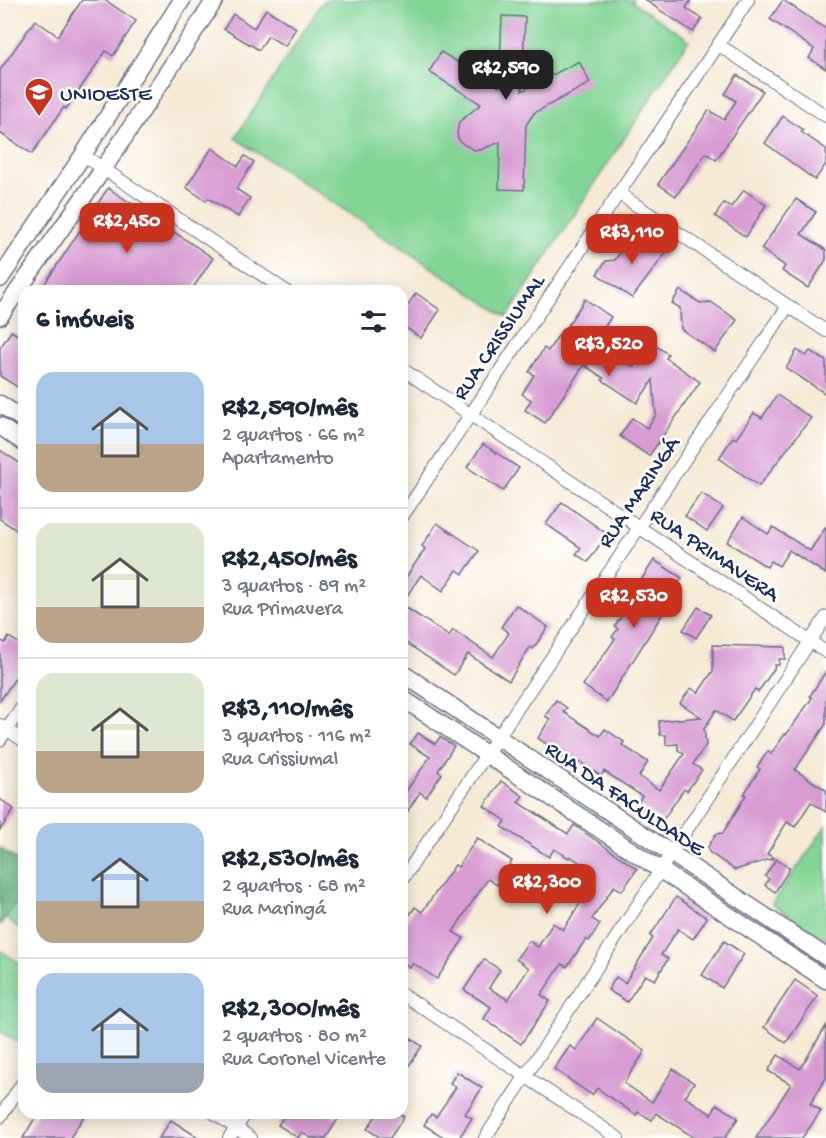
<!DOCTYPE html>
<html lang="pt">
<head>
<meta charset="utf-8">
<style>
  body { margin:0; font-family:"Gochi Hand",sans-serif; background:#f2f2f3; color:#1f2937; height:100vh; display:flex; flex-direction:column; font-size:22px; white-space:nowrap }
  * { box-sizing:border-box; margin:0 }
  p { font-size:20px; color:#747a83 }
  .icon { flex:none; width:33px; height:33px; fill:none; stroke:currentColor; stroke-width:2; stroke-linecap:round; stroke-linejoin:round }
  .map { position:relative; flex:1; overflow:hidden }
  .side { position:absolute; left:18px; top:285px; width:390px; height:834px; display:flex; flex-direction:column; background:#fff; border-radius:18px; box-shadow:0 3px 15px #0003 }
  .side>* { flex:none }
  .price { position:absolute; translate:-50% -51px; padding:0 14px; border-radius:12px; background:#c8321e; color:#fff; font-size:20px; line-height:39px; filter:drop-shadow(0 2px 3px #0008) }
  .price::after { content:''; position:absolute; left:50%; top:36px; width:18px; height:14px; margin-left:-9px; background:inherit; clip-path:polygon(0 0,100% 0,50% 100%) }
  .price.current { background:#222; color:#fff }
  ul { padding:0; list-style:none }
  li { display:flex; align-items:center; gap:18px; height:150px; padding:0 18px }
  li+li { border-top:2px solid #e0e1e3 }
  li span { display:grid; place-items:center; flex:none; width:168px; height:120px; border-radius:18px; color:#555 }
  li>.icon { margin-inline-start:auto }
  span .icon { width:72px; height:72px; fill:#fffc; stroke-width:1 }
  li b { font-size:26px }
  h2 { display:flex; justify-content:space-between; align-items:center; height:72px; padding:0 18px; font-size:26px }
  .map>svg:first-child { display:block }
  .green { fill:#83d596; stroke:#4f827a; stroke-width:1.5 }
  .forest { fill:#6ab67f; stroke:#42726e; stroke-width:1.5 }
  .building { fill:#d89cd3 }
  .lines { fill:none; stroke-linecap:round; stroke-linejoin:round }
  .minor-casing { stroke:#687088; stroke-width:14 }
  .tertiary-casing { stroke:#687088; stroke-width:19 }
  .minor { stroke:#fff; stroke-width:12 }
  .tertiary { stroke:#fff; stroke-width:16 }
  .labels { text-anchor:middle; stroke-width:5; stroke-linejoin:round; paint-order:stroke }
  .poi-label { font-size:22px; fill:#1b2f5e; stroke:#fff; text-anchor:start }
  .street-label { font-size:22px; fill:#1b2f5e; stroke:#fff }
</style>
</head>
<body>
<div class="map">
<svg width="826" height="1138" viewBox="0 0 826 1138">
  <rect width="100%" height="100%" fill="#fff"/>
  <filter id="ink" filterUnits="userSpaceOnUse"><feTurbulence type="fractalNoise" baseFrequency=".0167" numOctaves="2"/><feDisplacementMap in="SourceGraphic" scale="12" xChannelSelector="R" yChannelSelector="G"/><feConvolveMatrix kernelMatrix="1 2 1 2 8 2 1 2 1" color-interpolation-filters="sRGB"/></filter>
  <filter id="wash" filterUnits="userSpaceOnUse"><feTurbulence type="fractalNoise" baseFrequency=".008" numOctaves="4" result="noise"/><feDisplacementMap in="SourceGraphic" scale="24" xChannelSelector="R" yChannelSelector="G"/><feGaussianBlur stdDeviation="1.35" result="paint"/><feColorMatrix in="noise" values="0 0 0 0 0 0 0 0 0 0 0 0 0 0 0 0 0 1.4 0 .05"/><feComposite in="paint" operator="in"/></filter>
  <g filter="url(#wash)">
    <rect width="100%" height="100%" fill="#f6ead5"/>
    <g class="green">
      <polygon points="324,0 633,0 632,2 689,40 507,317 235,138"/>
      <polygon points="826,826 826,940 772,904"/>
      <polygon points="21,895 24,897 24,931 5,918"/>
      <polygon points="0,950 24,966 24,1046 0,1031"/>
    </g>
    <polygon class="forest" points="0,848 24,865 24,891 0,925"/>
    <g id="blocks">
      <g class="building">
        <polygon points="82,0 105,0 136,21 113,56 106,51 66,109 64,107 32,154 0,133 0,70 35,20 58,36"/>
        <polygon points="645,0 691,0 686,8 702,19 693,32"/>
        <polygon points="783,0 826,29 826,69 809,58 814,49 770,19"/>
        <polygon points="266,9 296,28 285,46 268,36 259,50 224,29 233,14 254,28"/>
        <polygon points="502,16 525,17 522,91 579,61 590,83 534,113 526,125 524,190 499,189 500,142 480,150 474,150 463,144 459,140 457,134 459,122 481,104 429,72 441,52 499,87"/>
        <polygon points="737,75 763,91 716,160 706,153 676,196 658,184 709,110 724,120 736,101 725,94"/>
        <polygon points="783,116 803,130 801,132 826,149 826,164 815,180 765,143"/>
        <polygon points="212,148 238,166 245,156 254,162 236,189 250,198 238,217 208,198 206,201 186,187"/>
        <polygon points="108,188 213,258 191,291 40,291"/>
        <polygon points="744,190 766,205 746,237 715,216 724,203 731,207"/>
        <polygon points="796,199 816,212 801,234 826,250 826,260 808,288 782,271 785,266 761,249"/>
        <polygon points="635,231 666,253 632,298 597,274 606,261 615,260"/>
        <polygon points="680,290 700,303 711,302 737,320 715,352 681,329 680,308 672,303"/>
        <polygon points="416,293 440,310 421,338 402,325 402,313"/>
        <polygon points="585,299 611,317 593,345 616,360 618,357 634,367 650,342 668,354 666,358 700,382 649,456 620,436 632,418 647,428 656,415 653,380 637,403 602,380 604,378 584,365 545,423 525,410 531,400 522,394 534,375 529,372 544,348 548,351 562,330 564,331"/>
        <polygon points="11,331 24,339 24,391 0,376 0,348"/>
        <polygon points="797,350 806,356 810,351 826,361 826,394 786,368"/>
        <polygon points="777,395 811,418 759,486 719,458 733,437 736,439 754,413 762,418"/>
        <polygon points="483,444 519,468 503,491 467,467"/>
        <polygon points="0,450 24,466 24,535 0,519"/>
        <polygon points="701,493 723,508 707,531 685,516"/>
        <polygon points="562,502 607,534 588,562 576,554 581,548 546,524"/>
        <polygon points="743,517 768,534 773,527 810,551 826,527 826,574 789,550 779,566 771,561 767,567 727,542"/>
        <polygon points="437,523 479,551 463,574 457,570 443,591 421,575 402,603 402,575 406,577 425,549 422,546"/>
        <polygon points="654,560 682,578 666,603 668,605 607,702 583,685 615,639 612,637 618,629 615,626 634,597 642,584 640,582"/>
        <polygon points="402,605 449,636 453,630 493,657 509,633 501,627 516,605 548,627 533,649 530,647 509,681 468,654 454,675 402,640"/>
        <polygon points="698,607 711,615 696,638 683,630"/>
        <polygon points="9,637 24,647 24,665 0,701 0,640 5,643"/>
        <polygon points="713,645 785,647 785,659 779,659 779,665 775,665 774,669 758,692 755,689 733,721 716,710 704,729 706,745 693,764 702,770 687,791 684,789 662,821 637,804 642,796 604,771 601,776 580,762 576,767 563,758 564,756 538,738 550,719 545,716 556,700 567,708 563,712 600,736 605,729 624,742 622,745 648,762 639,776 659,790 684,754 678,750 678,744 666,745 666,735 660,735 659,721 701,717 680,703 691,688 698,693 713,671"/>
        <polygon points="826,671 826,724 795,770 826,790 826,812 811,802 795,827 787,822 767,854 774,858 735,870 709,852 708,847 716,834 723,833 746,795 744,794 760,769 757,767 768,751 771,754 785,734 786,735 812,698 810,696"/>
        <polygon points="418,733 435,744 440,737 454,746 438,771 442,774 426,797 420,792 402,820 402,797 430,757 410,744"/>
        <polygon points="501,781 523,796 518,802 542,817 568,834 574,825 637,869 622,891 614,886 592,919 600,924 589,941 586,939 567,967 562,964 541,995 550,1001 521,1044 484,1019 491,1007 464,990 484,959 500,970 489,988 508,1000 529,968 516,959 529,941 538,947 553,923 563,930 581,902 577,899 594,872 570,856 569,858 554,849 549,857 502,827 506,821 484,806"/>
        <polygon points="0,799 14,809 0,830"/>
        <polygon points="477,838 512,861 497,885 488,879 468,908 453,932 464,938 437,979 413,963 410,968 402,963 402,926 415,907 422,912 455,865 458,867"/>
        <polygon points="776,859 790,868 775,892 765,885 769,879 765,876"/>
        <polygon points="676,897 707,918 693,939 678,929 661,955 668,959 655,980 645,975 627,1002 608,990 616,977 625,983 653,938 650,936"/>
        <polygon points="724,941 744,954 722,988 702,975"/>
        <polygon points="795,980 818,996 786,1043 764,1027"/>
        <polygon points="597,1018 645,1051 624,1083 652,1102 673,1069 694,1083 685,1097 711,1114 717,1104 738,1118 725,1138 695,1138 656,1113 652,1120 638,1112 636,1115 597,1088 592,1095 554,1069 570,1046 576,1050"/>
        <polygon points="826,1026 826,1078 810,1104 821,1111 802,1138 756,1138 791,1084 768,1071 778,1055 800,1069"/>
        <polygon points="402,1033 422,1046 402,1076"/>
        <polygon points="457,1072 482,1088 465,1114 472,1118 459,1138 445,1138 424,1125 431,1114 436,1117 456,1087 450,1083"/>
        <polygon points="38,1113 86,1113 70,1138 23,1138"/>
        <polygon points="286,1113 328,1113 338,1119 326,1138 311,1138 302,1132 298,1138 278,1125"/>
        <polygon points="378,1113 399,1113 404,1117 390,1138 381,1138 367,1129"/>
        <polygon points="171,1120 199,1138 159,1138"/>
      </g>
    </g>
  </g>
  <g filter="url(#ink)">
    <use href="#blocks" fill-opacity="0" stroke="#687088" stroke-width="1.5"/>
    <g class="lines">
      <g class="minor-casing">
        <g id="minor">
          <polyline points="719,45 826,116"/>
          <polyline points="83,155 286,291"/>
          <polyline points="618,193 826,331"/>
          <polyline points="402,369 826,652"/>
          <polyline points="402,517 748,0"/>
          <polyline points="0,725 24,741"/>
          <polyline points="0,740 24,704"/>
          <polyline points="402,880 788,306"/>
          <polyline points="402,994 618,1138"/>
          <polyline points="214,1113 251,1138"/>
          <polyline points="0,1117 24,1081"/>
          <polyline points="229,1138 246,1113"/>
          <polyline points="485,1138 826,617"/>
        </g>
      </g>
      <g class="tertiary-casing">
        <g id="tertiary">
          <polyline points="0,279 83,155 182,0"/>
          <polyline points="0,316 104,168 215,0"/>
          <polyline points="0,404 24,420"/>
          <polyline points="0,426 24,443"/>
          <polyline points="402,673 826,957"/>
          <polyline points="402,698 826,980"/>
        </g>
      </g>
      <use href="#minor" class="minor"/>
      <use href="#tertiary" class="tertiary"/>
    </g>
  </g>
  <defs>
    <g id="university-pin" transform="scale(1.5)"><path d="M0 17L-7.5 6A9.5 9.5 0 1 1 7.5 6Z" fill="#c8321e" stroke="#fff"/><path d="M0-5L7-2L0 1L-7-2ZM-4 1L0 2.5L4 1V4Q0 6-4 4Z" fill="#fff"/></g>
  </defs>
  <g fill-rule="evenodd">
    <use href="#university-pin" x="39" y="92"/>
  </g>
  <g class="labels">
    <g class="poi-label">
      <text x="60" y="100">UNIOESTE</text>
    </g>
    <g class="street-label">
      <text transform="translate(497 336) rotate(-56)" y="8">RUA CRISSIUMAL</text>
      <text transform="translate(637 491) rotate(-56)" y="8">RUA MARINGÁ</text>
      <text transform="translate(716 553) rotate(34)" y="8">RUA PRIMAVERA</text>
      <text transform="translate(626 797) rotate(34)" y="8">RUA DA FACULDADE</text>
    </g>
  </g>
</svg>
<b class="price current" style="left:506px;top:101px">R$2,590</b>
<b class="price" style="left:127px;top:254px">R$2,450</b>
<b class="price" style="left:632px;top:265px">R$3,110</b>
<b class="price" style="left:609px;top:377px">R$3,520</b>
<b class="price" style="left:634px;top:629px">R$2,530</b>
<b class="price" style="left:547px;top:915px">R$2,300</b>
<section class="side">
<h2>6 imóveis<svg class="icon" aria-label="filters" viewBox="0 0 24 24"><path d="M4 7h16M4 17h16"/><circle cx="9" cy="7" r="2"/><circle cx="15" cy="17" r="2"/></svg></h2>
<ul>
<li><span style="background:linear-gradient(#a9c7e8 60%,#b9a48a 0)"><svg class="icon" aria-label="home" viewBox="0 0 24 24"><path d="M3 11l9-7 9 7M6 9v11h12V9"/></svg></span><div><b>R$2,590/mês</b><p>2 quartos · 66 m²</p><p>Apartamento</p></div></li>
<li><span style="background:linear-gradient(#dfe7d0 70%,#b9a48a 0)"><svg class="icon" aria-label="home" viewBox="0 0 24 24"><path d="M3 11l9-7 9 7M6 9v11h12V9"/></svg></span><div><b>R$2,450/mês</b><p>3 quartos · 89 m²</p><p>Rua Primavera</p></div></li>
<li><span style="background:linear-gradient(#dfe7d0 65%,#b9a48a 0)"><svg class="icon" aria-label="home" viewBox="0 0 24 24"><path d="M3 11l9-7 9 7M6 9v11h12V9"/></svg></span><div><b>R$3,110/mês</b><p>3 quartos · 116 m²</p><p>Rua Crissiumal</p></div></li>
<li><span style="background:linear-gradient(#a9c7e8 65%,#b9a48a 0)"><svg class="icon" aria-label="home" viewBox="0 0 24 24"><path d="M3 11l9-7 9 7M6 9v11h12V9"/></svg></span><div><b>R$2,530/mês</b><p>2 quartos · 68 m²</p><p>Rua Maringá</p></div></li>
<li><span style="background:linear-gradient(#a9c7e8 75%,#9aa5b1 0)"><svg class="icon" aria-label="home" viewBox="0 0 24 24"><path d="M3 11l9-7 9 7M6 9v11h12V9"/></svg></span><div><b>R$2,300/mês</b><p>2 quartos · 80 m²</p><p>Rua Coronel Vicente</p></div></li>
</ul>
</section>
</div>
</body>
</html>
